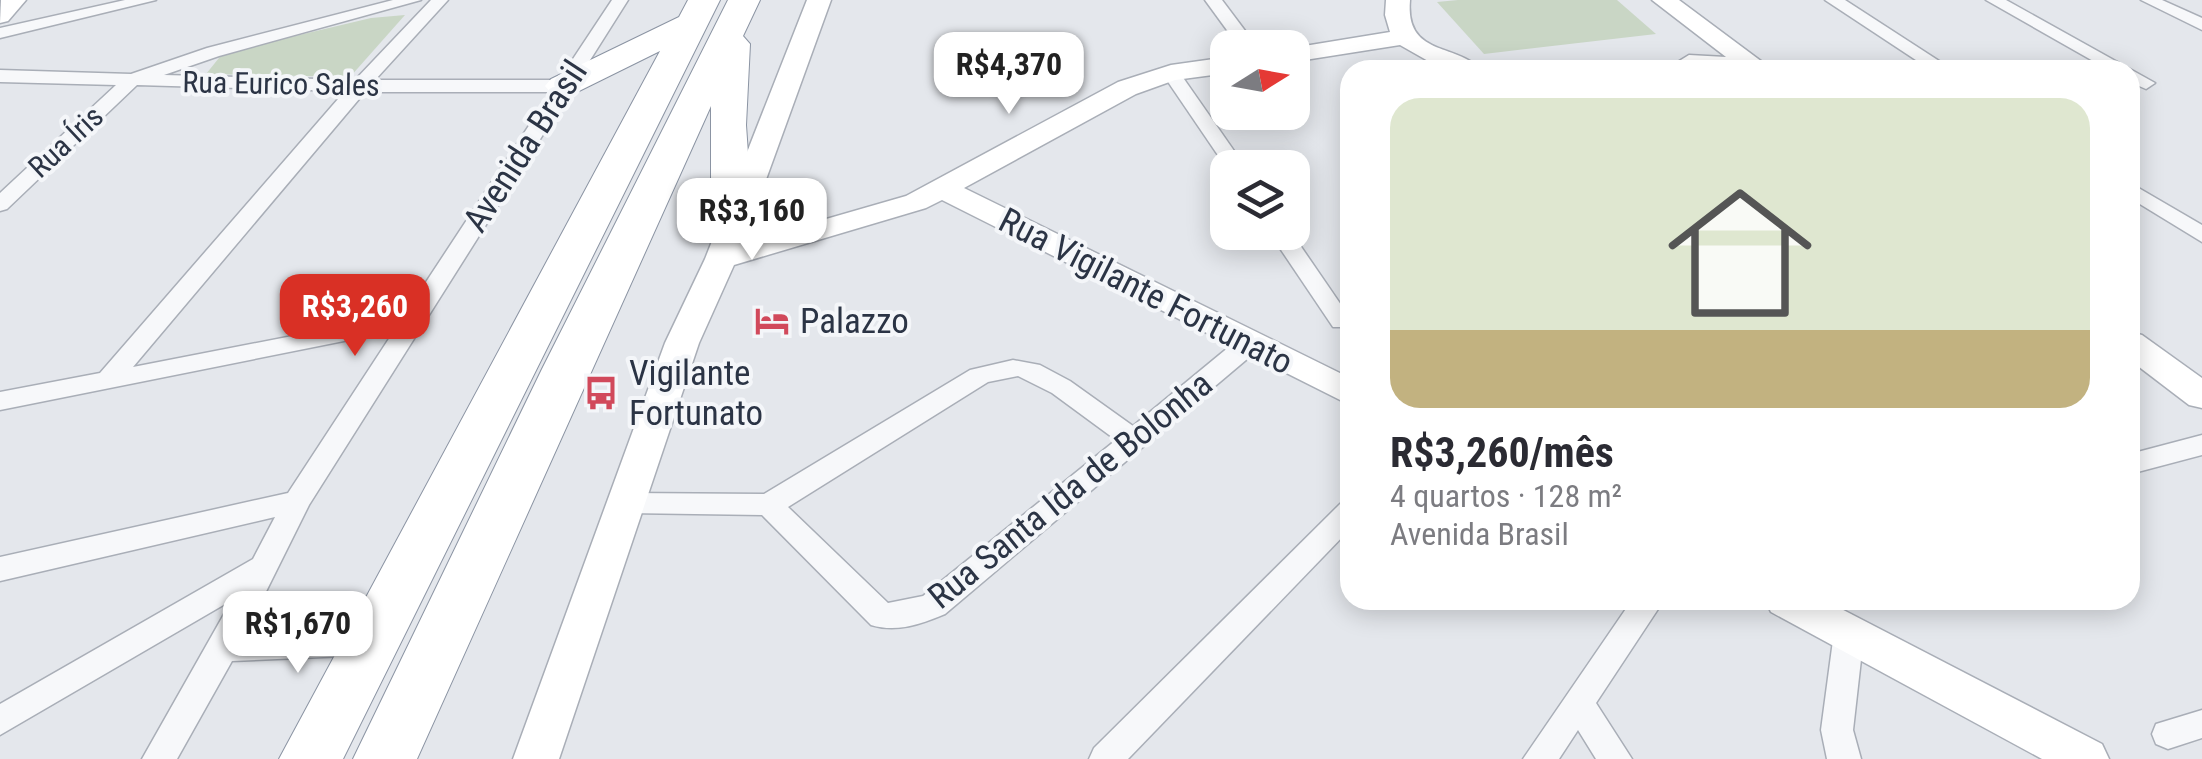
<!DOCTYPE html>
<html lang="pt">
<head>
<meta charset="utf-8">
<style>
  body { margin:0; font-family:"Roboto Condensed",sans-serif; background:#f2f2f3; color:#2b2b33; height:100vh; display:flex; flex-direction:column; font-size:38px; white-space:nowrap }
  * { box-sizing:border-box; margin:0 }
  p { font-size:32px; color:#7c7c81 }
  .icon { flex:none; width:55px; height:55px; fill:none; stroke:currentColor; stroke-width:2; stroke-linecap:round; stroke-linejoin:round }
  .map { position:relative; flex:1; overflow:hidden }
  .details { position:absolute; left:1340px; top:60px; width:800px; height:550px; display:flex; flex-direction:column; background:#fff; border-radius:30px; box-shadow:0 5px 25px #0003 }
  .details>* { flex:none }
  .needle { width:65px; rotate:79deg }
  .tools { position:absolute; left:1210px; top:30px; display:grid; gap:20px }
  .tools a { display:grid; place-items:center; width:100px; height:100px; border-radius:20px; background:#fff; box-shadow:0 5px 25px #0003; font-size:50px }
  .price { position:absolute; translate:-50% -85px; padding:0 22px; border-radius:20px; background:#fff; color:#222; font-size:32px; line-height:65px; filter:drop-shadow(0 2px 5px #0008) }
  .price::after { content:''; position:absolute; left:50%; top:60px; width:30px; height:22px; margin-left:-15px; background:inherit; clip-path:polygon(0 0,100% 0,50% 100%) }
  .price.active { background:#d93025; color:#fff }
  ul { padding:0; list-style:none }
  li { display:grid; align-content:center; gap:20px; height:530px; padding:0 50px }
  li span { display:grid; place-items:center; height:310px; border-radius:30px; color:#555 }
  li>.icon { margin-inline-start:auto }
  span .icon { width:180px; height:180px; fill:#fffc; stroke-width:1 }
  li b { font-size:42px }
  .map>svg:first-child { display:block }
  .green { fill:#c9d6c5 }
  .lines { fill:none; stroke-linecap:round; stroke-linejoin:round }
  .street-casing { stroke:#a9aeb7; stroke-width:3 }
  .secondary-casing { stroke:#a9aeb7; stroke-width:3 }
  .highway-casing { stroke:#8b94a3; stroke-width:2 }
  .street { fill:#f7f8fa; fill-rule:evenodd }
  .secondary { fill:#fff; fill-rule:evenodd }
  .highway { fill:#fff; fill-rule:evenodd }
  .labels { text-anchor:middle; stroke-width:8; stroke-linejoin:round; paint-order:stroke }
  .far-street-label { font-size:30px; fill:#2b3445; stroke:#f4f6f9 }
  .street-label { font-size:35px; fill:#2b3445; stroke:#f4f6f9 }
  .poi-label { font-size:35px; fill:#2b3445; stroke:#f4f6f9; text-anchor:start }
</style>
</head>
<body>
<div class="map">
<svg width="2202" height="759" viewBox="0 0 2202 759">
  <rect width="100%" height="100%" fill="#e4e7ec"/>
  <g class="green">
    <polygon points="1458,0 1617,0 1656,34 1484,54 1437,2"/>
    <polygon points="405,15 350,77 206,74 223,53 371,18"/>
  </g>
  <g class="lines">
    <g class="street-casing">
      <g id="street">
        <polygon points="125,0 156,0 0,38 0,28"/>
        <path d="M393,0H421L219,56L164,75L355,80L431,0H448L375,80H559L612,0H628L309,505L245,634L370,629L381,633L385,642L381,651L370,655L232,661L177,759H142L232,600L0,735V704L253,559L275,517L0,581V557L288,493L394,331L0,410V392L100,373L345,91L137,85L7,209L0,211V193L116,85L0,82V70L131,74L207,48ZM365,92H551L405,314L133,367Z"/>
        <polygon points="1205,0 1222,0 1258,48 1240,48"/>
        <polygon points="1825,0 1845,0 1953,70 1931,70"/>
        <polygon points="1986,0 2006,0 2155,83 2146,89 2130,82 2130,70 2109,70"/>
        <polygon points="2141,0 2162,0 2202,18 2202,30"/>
        <polygon points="1171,68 1177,69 1246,168 1228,170 1162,73"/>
        <polygon points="2130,183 2202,225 2202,242 2130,198"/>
        <polygon points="1269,232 1291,232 1350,318 1349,327 1333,327"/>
        <path d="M1250,335L1259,337L1262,343L1259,349L945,614C921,624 897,633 871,625L762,515L627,513L617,510L613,503L617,496L627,493L764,494L970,370L1013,360L1040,365L1070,381L1133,426L1241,337ZM1018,376L1052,393L1116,440L923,596L888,603L788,507L988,382Z"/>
        <polygon points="2202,435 2202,455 2130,474 2130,454"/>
        <polygon points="1350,500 1350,529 1128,759 1089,759 1094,748 1340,504"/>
        <polygon points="1632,600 1664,600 1596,703 1632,759 1596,759 1578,730 1559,759 1523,759"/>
        <polygon points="1849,620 1860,624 1864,633 1853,730 1861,759 1827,759 1821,730 1834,633 1838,624"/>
        <polygon points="2202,710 2202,738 2168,749 2156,744 2152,734 2156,724"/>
      </g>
    </g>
    <g class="secondary-casing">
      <g id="secondary">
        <polygon points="26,0 8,21 0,23 1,0"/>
        <polygon points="807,0 831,0 743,243 906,196 1118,82 1171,65 1228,57 1228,73 1175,80 1136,94 964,188 1350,378 1350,405 942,200 926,208 734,265 699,343 559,759 513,759 665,343 705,259"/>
        <path d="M1386,0H1410C1405,57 1455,42 1481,70H1444L1400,45L1292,62V48L1390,32L1385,15Z"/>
        <polygon points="1652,0 1679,0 1773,70 1680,68 1676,63 1689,55 1726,57"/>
        <polygon points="2130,332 2142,335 2202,378 2202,408 2189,405 2130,360"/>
        <polygon points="1765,600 1824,600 2102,744 2109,759 2042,759 1771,612"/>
      </g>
    </g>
    <g class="highway-casing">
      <g id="highway">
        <polygon points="688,0 720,0 343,759 279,759 660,51 575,93 563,97 551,93 545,86 551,79 679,17"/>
        <polygon points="728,0 760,0 743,36 750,44 746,125 753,225 747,234 732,237 717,234 711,225 711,106 417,759 353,759 542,369"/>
      </g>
    </g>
    <use href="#street" class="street"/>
    <use href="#secondary" class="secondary"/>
    <use href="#highway" class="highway"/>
  </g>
  <defs>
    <g id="hotel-bare" transform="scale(2.7)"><path d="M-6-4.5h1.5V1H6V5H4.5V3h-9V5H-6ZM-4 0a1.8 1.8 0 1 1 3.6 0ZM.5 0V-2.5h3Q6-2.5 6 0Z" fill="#d1495b" stroke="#f4f6f9" stroke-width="2.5" paint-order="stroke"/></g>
    <g id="bus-bare" transform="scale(2.7)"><path d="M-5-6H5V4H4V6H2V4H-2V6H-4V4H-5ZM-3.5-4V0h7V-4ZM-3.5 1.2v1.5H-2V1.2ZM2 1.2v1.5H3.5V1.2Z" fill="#d1495b" stroke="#f4f6f9" stroke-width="2.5" paint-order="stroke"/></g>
  </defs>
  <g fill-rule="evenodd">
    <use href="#hotel-bare" x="772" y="321"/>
    <use href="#bus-bare" x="601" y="393"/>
  </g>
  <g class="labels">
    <g class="far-street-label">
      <text transform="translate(281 84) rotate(1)" y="10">Rua Eurico Sales</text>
      <text transform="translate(66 142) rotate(-43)" y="10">Rua Íris</text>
    </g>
    <g class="street-label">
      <text transform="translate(525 146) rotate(-57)" y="12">Avenida Brasil</text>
      <text transform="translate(1146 291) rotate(27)" y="12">Rua Vigilante Fortunato</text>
      <text transform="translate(1070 490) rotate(-39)" y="12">Rua Santa Ida de Bolonha</text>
    </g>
    <g class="poi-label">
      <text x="800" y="333">Palazzo</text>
      <text x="629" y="385">Vigilante<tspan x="629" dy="40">Fortunato</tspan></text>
    </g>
  </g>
</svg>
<div class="tools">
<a><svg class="needle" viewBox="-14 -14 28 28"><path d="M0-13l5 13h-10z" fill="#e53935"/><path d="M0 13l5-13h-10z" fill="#7c7c81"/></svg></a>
<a><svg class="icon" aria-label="layers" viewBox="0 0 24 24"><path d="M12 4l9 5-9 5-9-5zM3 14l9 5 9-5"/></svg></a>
</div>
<b class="price" style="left:1009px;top:117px">R$4,370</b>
<b class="price" style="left:752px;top:263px">R$3,160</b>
<b class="price active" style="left:355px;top:359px">R$3,260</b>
<b class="price" style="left:298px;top:676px">R$1,670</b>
<section class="details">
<ul>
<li><span style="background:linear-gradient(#dfe7d0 75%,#c2b280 0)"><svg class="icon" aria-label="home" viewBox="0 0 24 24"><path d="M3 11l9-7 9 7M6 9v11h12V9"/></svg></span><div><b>R$3,260/mês</b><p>4 quartos · 128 m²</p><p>Avenida Brasil</p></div></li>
</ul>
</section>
</div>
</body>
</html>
